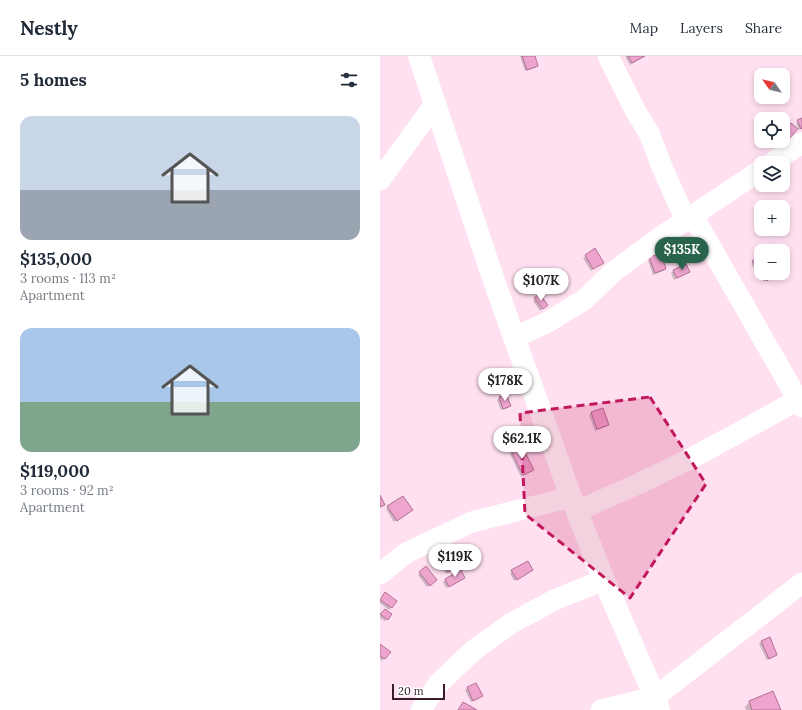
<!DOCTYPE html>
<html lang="en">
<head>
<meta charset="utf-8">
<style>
  body { margin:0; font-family:Lora,serif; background:#f2f2f3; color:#1f2937; height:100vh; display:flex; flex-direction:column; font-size:15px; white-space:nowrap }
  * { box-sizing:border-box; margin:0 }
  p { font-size:13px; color:#747a83 }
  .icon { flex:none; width:22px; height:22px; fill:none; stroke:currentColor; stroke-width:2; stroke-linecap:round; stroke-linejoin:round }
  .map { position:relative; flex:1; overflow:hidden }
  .sheet { display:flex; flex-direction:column; background:#fff; width:380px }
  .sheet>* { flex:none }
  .needle { width:26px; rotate:304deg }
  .buttons { position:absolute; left:374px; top:12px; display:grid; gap:8px }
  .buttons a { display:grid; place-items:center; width:36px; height:36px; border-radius:8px; background:#fff; box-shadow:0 2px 6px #0003; font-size:20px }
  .scale { position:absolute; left:12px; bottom:10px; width:53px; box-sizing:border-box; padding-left:4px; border:2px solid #371c2c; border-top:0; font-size:11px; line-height:14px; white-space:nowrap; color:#371c2c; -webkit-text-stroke:3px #fff; paint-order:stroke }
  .price { position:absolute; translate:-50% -34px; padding:0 9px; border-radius:14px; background:#fff; color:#222; font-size:13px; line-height:26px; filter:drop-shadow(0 1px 2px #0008) }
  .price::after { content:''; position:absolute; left:50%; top:24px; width:12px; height:9px; margin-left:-6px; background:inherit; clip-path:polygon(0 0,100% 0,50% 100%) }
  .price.active { background:#29634c; color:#fff }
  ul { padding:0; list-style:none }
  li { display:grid; align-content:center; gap:8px; height:212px; padding:0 20px }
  li span { display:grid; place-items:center; height:124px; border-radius:12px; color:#555 }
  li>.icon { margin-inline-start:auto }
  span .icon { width:72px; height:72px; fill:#fffc; stroke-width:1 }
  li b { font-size:17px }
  h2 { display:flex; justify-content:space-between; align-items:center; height:48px; padding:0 20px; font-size:17px }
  header { display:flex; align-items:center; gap:24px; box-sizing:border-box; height:56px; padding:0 20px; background:#fff; border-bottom:1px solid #e0e1e3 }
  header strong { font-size:19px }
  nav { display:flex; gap:22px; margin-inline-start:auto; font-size:14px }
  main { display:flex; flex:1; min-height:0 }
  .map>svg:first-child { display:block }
  .shadow { fill:#0003 }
  .building { fill:#eda5ce; stroke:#b36f96 }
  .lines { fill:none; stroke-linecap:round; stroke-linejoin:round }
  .minor { stroke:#fff; stroke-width:21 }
  .tertiary { stroke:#fff; stroke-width:22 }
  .marked { fill:#c2185b; fill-opacity:0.2; stroke:#c2185b; stroke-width:3; stroke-dasharray:8 5; stroke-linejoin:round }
</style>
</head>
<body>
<header>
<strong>Nestly</strong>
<nav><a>Map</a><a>Layers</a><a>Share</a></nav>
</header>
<main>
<section class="sheet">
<h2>5 homes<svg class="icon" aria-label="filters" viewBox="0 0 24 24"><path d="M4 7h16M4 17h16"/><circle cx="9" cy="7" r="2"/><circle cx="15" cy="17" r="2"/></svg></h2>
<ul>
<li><span style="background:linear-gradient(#c9d6e8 60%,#9aa5b1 0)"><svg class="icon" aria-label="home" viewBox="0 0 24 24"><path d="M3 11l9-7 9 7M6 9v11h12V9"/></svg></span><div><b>$135,000</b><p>3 rooms · 113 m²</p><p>Apartment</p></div></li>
<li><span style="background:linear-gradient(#a9c7e8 60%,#7fa58c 0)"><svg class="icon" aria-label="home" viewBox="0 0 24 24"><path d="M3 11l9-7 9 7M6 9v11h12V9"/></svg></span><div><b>$119,000</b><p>3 rooms · 92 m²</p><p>Apartment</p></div></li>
</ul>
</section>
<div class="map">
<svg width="422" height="654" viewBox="0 0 422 654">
  <rect width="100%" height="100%" fill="#ffe0f1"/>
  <g class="shadow">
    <polygon points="140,0 154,0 157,10 155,12 145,15"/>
    <polygon points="245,0 265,0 250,9"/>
    <polygon points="422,63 422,73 419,74 416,67"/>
    <polygon points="215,194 222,207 211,215 203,202"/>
    <polygon points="381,200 381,217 396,217 384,226 371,208"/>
    <polygon points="270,202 285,213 283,215 273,219 268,204"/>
    <polygon points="293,215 309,216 306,218 294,224 291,217"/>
    <polygon points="159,239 165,251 160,255 153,245"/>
    <polygon points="119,342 130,349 128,352 121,354 117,344"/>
    <polygon points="211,357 228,369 226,371 215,375 209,359"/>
    <polygon points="132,396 152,414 150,416 141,421 130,398"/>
    <polygon points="8,451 29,456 14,466 6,453"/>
    <polygon points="57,497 77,511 66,518 55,499"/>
    <polygon points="152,514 134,525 130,517 132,515"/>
    <polygon points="80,516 83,522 81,524 66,532 63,526 65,524"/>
    <polygon points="40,517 54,526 47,531 38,519"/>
    <polygon points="3,540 16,545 9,554 0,547 0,545"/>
    <polygon points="3,556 7,563 5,565 0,562 0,560"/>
    <polygon points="381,586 396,599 394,601 387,604 379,588"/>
    <polygon points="0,589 9,596 2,605 0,603"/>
    <polygon points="96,628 99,642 91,646 85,634 87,632"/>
    <polygon points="369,646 400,654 366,654 365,651"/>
  </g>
  <g class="building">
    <polygon points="142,0 155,0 158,10 147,14"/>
    <polygon points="248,0 265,0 252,7"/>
    <polygon points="422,62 422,72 421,73 417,64"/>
    <polygon points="411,67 418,73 406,86 403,84 403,75"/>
    <polygon points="215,192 224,207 213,213 205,199"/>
    <polygon points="281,197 286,213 275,217 269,201"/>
    <polygon points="381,199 381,217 372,205"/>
    <polygon points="306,208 310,216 297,222 293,214"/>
    <polygon points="381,217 397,217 387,225"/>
    <polygon points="159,238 168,249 163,253 154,242"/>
    <polygon points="126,338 131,350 123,353 119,341"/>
    <polygon points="223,352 229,369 217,373 211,356"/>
    <polygon points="142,390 154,414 143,419 131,395"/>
    <polygon points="0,439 5,449 0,451"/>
    <polygon points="23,440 33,454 17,465 7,450"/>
    <polygon points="67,491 78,511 68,516 57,496"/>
    <polygon points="148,505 153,514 137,524 131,514"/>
    <polygon points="46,510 57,524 50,530 39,516"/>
    <polygon points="81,514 85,522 69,531 65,523"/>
    <polygon points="5,536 17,545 12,552 0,544"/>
    <polygon points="5,553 12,558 8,564 0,558"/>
    <polygon points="390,581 397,599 389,603 381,585"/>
    <polygon points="0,588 11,596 5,603 0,600"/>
    <polygon points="96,627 103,640 93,645 87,631"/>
    <polygon points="393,635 401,654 372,654 369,645"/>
    <polygon points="83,646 97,654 78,654"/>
  </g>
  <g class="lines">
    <g class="minor">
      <polyline points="228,0 255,54 269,77 282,111 306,165"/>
      <polyline points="392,107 422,87"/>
      <polyline points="0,124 55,48"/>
      <polyline points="313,160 422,351"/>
      <polyline points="134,282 168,266 204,244 233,216 282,180 381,114"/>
      <polyline points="197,455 260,427 312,402 418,344 422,340"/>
      <polyline points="0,518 26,497 92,466 191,441"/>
      <polyline points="41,654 58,628 94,594 130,568 174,544 224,524"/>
      <polyline points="221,654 275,641 422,527"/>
    </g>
    <polyline class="tertiary" points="39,0 113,222 191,441 224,524 275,641 279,654"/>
  </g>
  <path class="marked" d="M270,341L326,428L250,542L145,458L140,357Z"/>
</svg>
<div class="buttons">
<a><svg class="needle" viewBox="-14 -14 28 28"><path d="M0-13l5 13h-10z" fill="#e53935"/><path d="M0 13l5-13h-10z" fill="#747a83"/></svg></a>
<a><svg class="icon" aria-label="locate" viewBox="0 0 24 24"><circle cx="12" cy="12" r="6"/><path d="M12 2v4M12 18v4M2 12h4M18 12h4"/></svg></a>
<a><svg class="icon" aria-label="layers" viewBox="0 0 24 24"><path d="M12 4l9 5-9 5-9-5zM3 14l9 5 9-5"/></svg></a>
<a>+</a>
<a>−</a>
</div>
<div class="scale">20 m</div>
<b class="price active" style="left:302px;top:215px">$135K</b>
<b class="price" style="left:161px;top:246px">$107K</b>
<b class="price" style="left:125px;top:346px">$178K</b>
<b class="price" style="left:142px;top:404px">$62.1K</b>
<b class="price" style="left:75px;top:522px">$119K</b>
</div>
</main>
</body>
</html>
